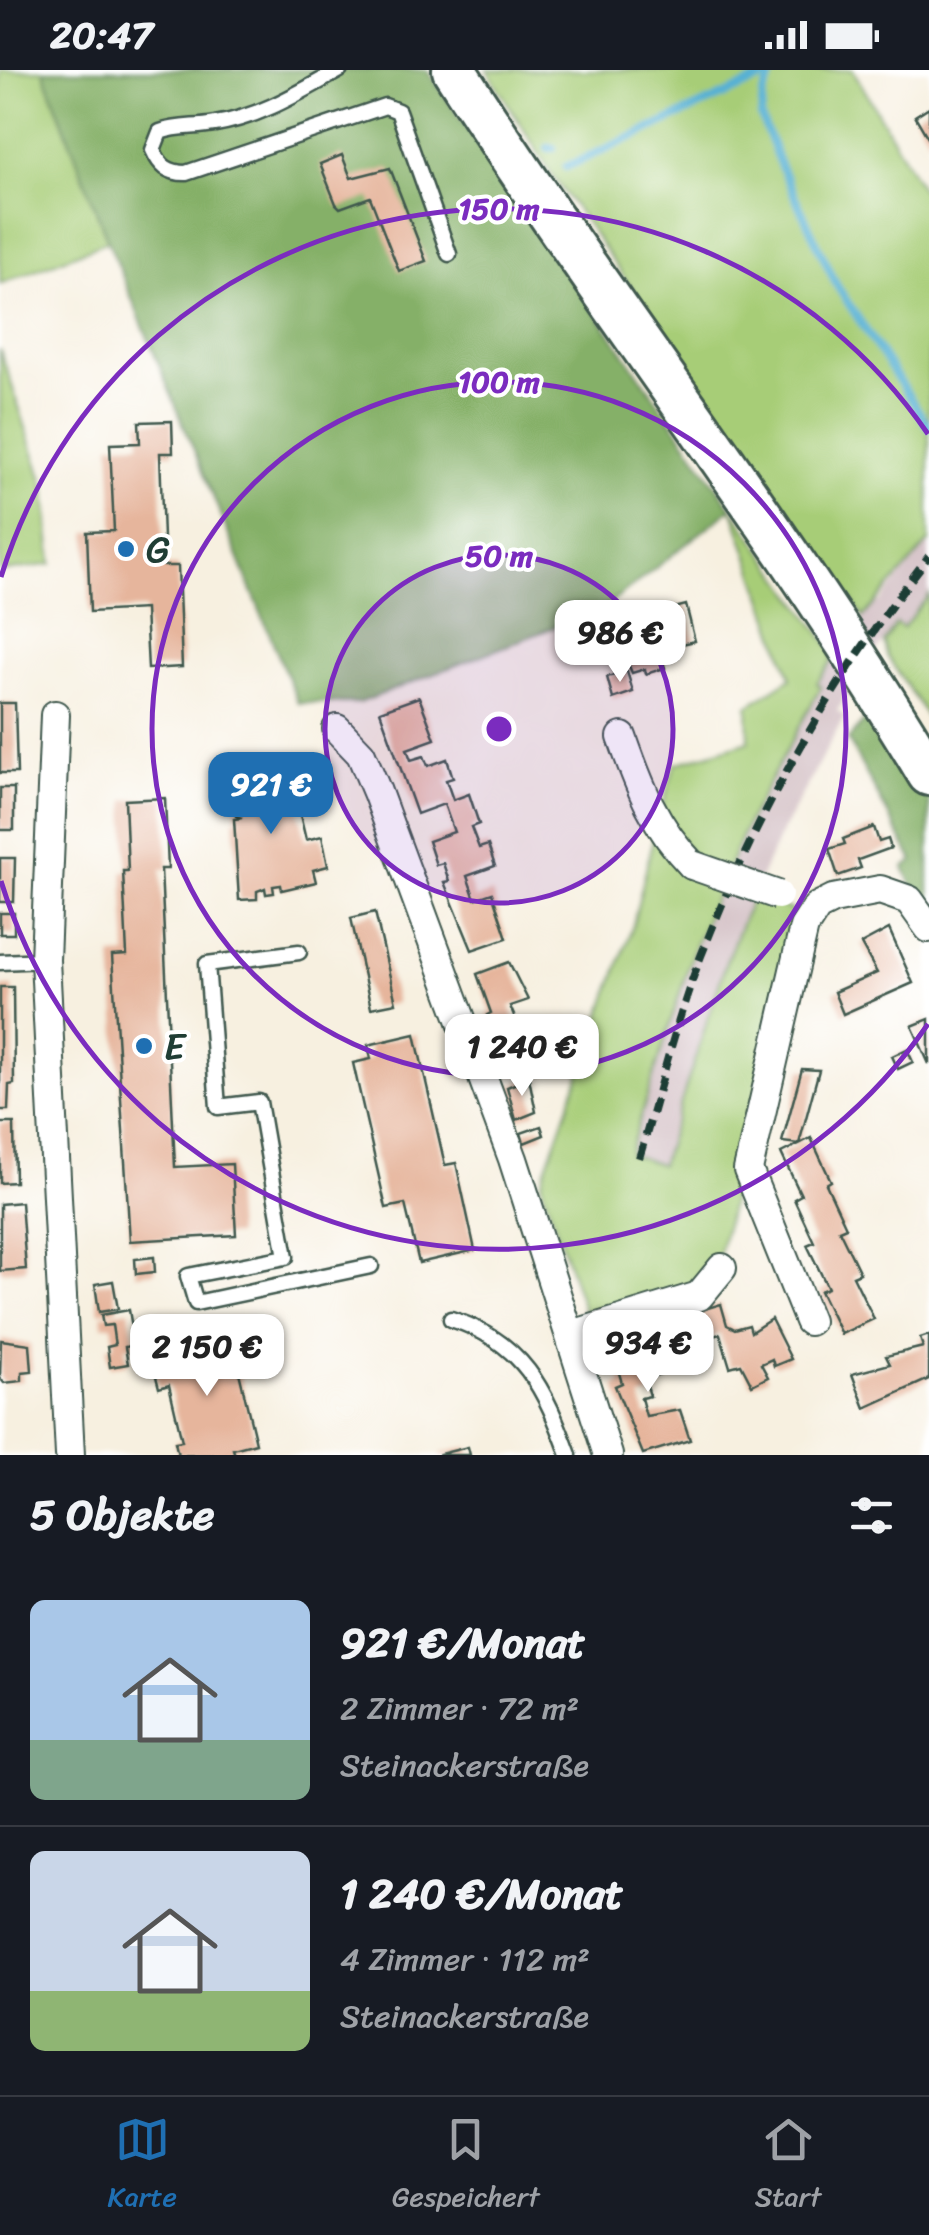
<!DOCTYPE html>
<html lang="de">
<head>
<meta charset="utf-8">
<style>
  body { margin:0; font-family:Sriracha,sans-serif; background:#242831; color:#f1f3f6; height:100vh; display:flex; flex-direction:column; font-size:38px; white-space:nowrap }
  * { box-sizing:border-box; margin:0 }
  p { font-size:32px; color:#9ea1a6 }
  .icon { flex:none; width:55px; height:55px; fill:none; stroke:currentColor; stroke-width:2; stroke-linecap:round; stroke-linejoin:round }
  .map { position:relative; height:1385px; overflow:hidden }
  .drawer { display:flex; flex-direction:column; background:#171b24; flex:1 }
  .drawer>* { flex:none }
  .price { position:absolute; translate:-50% -85px; padding:0 22px; border-radius:20px; background:#fff; color:#222; font-size:32px; line-height:65px; filter:drop-shadow(0 2px 5px #0008) }
  .price::after { content:''; position:absolute; left:50%; top:60px; width:30px; height:22px; margin-left:-15px; background:inherit; clip-path:polygon(0 0,100% 0,50% 100%) }
  .price.on { background:#1f6fb2; color:#fff }
  ul { padding:0; list-style:none }
  li { display:flex; align-items:center; gap:30px; height:250px; padding:0 30px }
  li+li { border-top:2px solid #363941 }
  li span { display:grid; place-items:center; flex:none; width:280px; height:200px; border-radius:15px; color:#555 }
  li>.icon { margin-inline-start:auto }
  span .icon { width:120px; height:120px; fill:#fffc; stroke-width:1 }
  li b { font-size:42px }
  h2 { display:flex; justify-content:space-between; align-items:center; height:120px; padding:0 30px; font-size:42px }
  .status { display:flex; justify-content:space-between; align-items:center; height:70px; padding:0 50px; background:#171b24; direction:ltr }
  .status svg { height:28px; fill:currentColor }
  .menu { display:flex; justify-content:space-around; align-items:center; height:140px; border-top:2px solid #363941; background:#171b24; font-size:28px; color:#9ea1a6 }
  .menu a { display:grid; justify-items:center; gap:5px }
  .menu .on { color:#1f6fb2 }
  .map>svg:first-child { display:block }
  .industrial { fill:#d2bec3 }
  .green { fill:#a7cd77; stroke:#638556; stroke-width:2.5 }
  .forest { fill:#85b068; stroke:#52764e; stroke-width:2.5 }
  .lines { fill:none; stroke-linecap:round; stroke-linejoin:round }
  .stream { stroke:#56b1d4; stroke-width:8 }
  .building { fill:#e6b59c }
  .lane-casing { stroke:#3f584e; stroke-width:19 }
  .street-casing { stroke:#3f584e; stroke-width:32 }
  .primary-casing { stroke:#3f584e; stroke-width:48 }
  .lane { stroke:#fff; stroke-width:14 }
  .street { stroke:#fff; stroke-width:28 }
  .primary { stroke:#fff; stroke-width:42 }
  .rail { stroke:#1f3d34; stroke-width:8; stroke-dasharray:15 8; stroke-linecap:butt }
  .street-bridge-casing { stroke:#3f584e; stroke-width:32; stroke-linecap:butt }
  .street-bridge { stroke:#fff; stroke-width:28 }
  .ring { fill:none; stroke:#7b2cbf; stroke-width:5 }
  .poi-dot { fill:#1f6fb2; stroke:#fff; stroke-width:4 }
  .labels { text-anchor:middle; stroke-width:8; stroke-linejoin:round; paint-order:stroke }
  .poi-label { font-size:38px; fill:#1f3d34; stroke:#fff; text-anchor:start }
  .centre { fill:#7b2cbf; stroke:#fff; stroke-width:5 }
  .ring-label { font-size:30px; text-anchor:middle; font-weight:bold; fill:#7b2cbf; stroke:#fff; stroke-width:8; stroke-linejoin:round; paint-order:stroke }
</style>
</head>
<body>
<div class="status"><b>20:47</b><svg viewBox="0 0 49 12"><path d="M0 12V9h3v3zM5 12V6h3v6zM10 12V3h3v9zM15 12V0h3v12zM26 1h20v11H26zM47 4h2v5h-2z"/></svg></div>
<div class="map">
<svg width="929" height="1385" viewBox="0 0 929 1385">
  <rect width="100%" height="100%" fill="#fff"/>
  <filter id="ink" filterUnits="userSpaceOnUse"><feTurbulence type="fractalNoise" baseFrequency=".01" numOctaves="2"/><feDisplacementMap in="SourceGraphic" scale="20" xChannelSelector="R" yChannelSelector="G"/><feConvolveMatrix kernelMatrix="1 2 1 2 8 2 1 2 1" color-interpolation-filters="sRGB"/></filter>
  <filter id="wash" filterUnits="userSpaceOnUse"><feTurbulence type="fractalNoise" baseFrequency=".0048" numOctaves="4" result="noise"/><feDisplacementMap in="SourceGraphic" scale="40" xChannelSelector="R" yChannelSelector="G"/><feGaussianBlur stdDeviation="2.25" result="paint"/><feColorMatrix in="noise" values="0 0 0 0 0 0 0 0 0 0 0 0 0 0 0 0 0 1.4 0 .05"/><feComposite in="paint" operator="in"/></filter>
  <g filter="url(#wash)">
    <rect width="100%" height="100%" fill="#f7f0e0"/>
    <polygon class="industrial" points="929,472 929,525 903,559 895,554 837,641 845,646 779,766 753,825 727,889 661,1096 629,1084 695,875 749,749 821,617 817,614 875,530 879,533"/>
    <g class="green">
      <polygon points="0,0 43,0 108,171 0,214"/>
      <polygon points="487,0 853,0 929,131 929,472 863,547 552,105"/>
      <polygon points="0,279 46,419 52,494 0,502"/>
      <polygon points="732,438 833,581 832,591 817,613 821,617 749,749 727,800 696,789 660,745 675,694 749,671 748,636 791,608"/>
      <polygon points="929,525 929,650 887,586 884,572 896,554 903,558"/>
      <polygon points="654,764 721,813 695,875 629,1084 661,1095 727,889 753,825 799,843 716,1197 705,1212 587,1251 541,1113 633,855"/>
    </g>
    <g class="forest">
      <polygon points="43,0 427,0 732,438 606,537 359,633 298,633 108,171"/>
      <polygon points="877,635 929,718 929,849 904,798 913,791 848,670"/>
    </g>
    <g class="lines">
      <g class="stream">
        <polyline points="772,4 763,25 761,47 781,97 837,216 929,357"/>
        <polyline points="548,78 553,78"/>
        <polyline points="566,97 780,0"/>
      </g>
    </g>
    <g id="blocks">
      <g class="building">
        <polygon points="929,37 929,70 915,46"/>
        <polygon points="342,85 351,108 390,98 426,191 399,201 370,127 340,138 336,134 320,94"/>
        <polygon points="172,351 173,383 160,383 164,496 178,496 182,597 148,599 145,539 90,542 87,462 114,461 110,374 140,373 139,352"/>
        <polygon points="686,535 695,571 682,574 678,558 673,559 675,567 639,575 642,586 660,581 665,598 646,604 645,599 632,603 629,596 618,601 594,559"/>
        <polygon points="627,601 633,622 613,629 607,607"/>
        <polygon points="419,627 435,669 407,679 411,690 424,686 428,696 447,689 453,708 446,710 453,730 469,724 479,754 471,757 479,778 488,775 495,796 467,806 475,829 492,823 507,868 472,880 444,812 449,811 443,793 436,795 428,771 454,762 444,734 417,744 380,641"/>
        <polygon points="0,633 15,633 17,703 0,703"/>
        <polygon points="251,691 261,718 292,711 306,770 322,766 328,796 313,800 316,812 282,820 281,815 273,816 274,823 266,824 265,818 257,821 257,829 239,830 234,749 242,748 236,746 236,737 242,737 234,735 232,692"/>
        <rect x="0" y="718" width="14" height="42"/>
        <polygon points="165,728 168,799 161,799 175,1097 232,1094 236,1165 130,1171 112,886 127,885 123,801 128,801 125,730"/>
        <polygon points="874,757 879,772 888,769 891,778 858,790 861,798 838,806 829,779 845,774 843,769"/>
        <polygon points="0,788 15,788 14,832 0,832"/>
        <polygon points="375,842 396,933 371,938 351,848"/>
        <rect x="0" y="843" width="14" height="21"/>
        <polygon points="889,859 913,913 843,944 834,922 877,903 861,874"/>
        <polygon points="509,892 528,930 510,936 515,948 491,956 487,945 491,943 477,904"/>
        <polygon points="0,917 13,917 14,1014 9,1015 8,1040 0,1040"/>
        <polygon points="929,949 929,994 912,956"/>
        <polygon points="542,950 556,986 514,1002 500,966"/>
        <polygon points="415,964 445,1095 456,1093 475,1180 419,1193 405,1134 386,1138 353,993 371,989 368,975"/>
        <polygon points="907,979 913,992 898,999 892,986"/>
        <polygon points="802,999 819,1000 799,1074 811,1068 831,1111 826,1114 846,1157 839,1160 860,1203 853,1206 874,1249 841,1264 820,1221 828,1218 807,1175 814,1172 794,1129 801,1125 781,1083 799,1074 782,1072"/>
        <polygon points="529,1008 536,1042 516,1050 507,1017"/>
        <polygon points="0,1053 14,1053 15,1112 0,1113"/>
        <polygon points="541,1056 544,1065 524,1073 521,1063"/>
        <polygon points="21,1132 26,1199 0,1201 0,1134"/>
        <polygon points="154,1187 155,1202 136,1204 135,1189"/>
        <polygon points="113,1211 118,1239 99,1242 95,1214"/>
        <polygon points="721,1234 727,1255 735,1259 749,1255 751,1262 771,1249 791,1289 774,1296 772,1289 761,1294 768,1307 752,1315 741,1294 730,1297 720,1264 709,1267 701,1240"/>
        <polygon points="129,1240 135,1275 125,1277 128,1294 110,1297 107,1277 115,1275 114,1269 112,1255 103,1256 101,1245"/>
        <polygon points="699,1241 705,1259 696,1263 690,1244"/>
        <polygon points="929,1265 929,1309 865,1338 852,1304 890,1294 886,1286 923,1277 920,1268"/>
        <polygon points="665,1267 675,1299 645,1309 650,1326 641,1328 646,1346 680,1340 690,1370 643,1384 615,1316 622,1313 613,1283"/>
        <polygon points="231,1269 256,1373 233,1379 235,1385 178,1385 175,1372 182,1371 169,1315 159,1318 151,1287"/>
        <polygon points="1,1270 30,1274 32,1301 22,1302 22,1311 4,1313 0,1308"/>
        <polygon points="468,1377 470,1385 441,1385 440,1384"/>
      </g>
    </g>
  </g>
  <g filter="url(#ink)">
    <use href="#blocks" fill-opacity="0" stroke="#3f584e" stroke-width="2.5"/>
    <g class="lines">
      <g class="lane-casing">
        <g id="lane">
          <path d="M340,0C300,22 261,47 215,54C195,58 179,55 160,62L153,80C160,96 168,103 186,103L385,36L398,41L449,184"/>
          <polyline points="299,882 207,894 218,1037 259,1032 286,1187 188,1206 196,1233 371,1196"/>
          <polyline points="0,892 45,890"/>
          <path d="M451,1249C523,1271 545,1319 569,1385"/>
        </g>
      </g>
      <g class="street-casing">
        <g id="street">
          <polyline points="55,645 45,890 70,1385"/>
          <polyline points="337,659 361,684 377,722 513,1089 608,1385"/>
          <path d="M622,667C639,716 655,757 692,795"/>
          <polyline points="809,1251 748,1100 804,857 817,837 833,829 880,820 909,830 929,858"/>
          <polyline points="572,1265 699,1226 722,1198"/>
        </g>
      </g>
      <g class="primary-casing">
        <path id="primary" d="M454,0C607,239 784,461 929,704"/>
      </g>
      <use href="#lane" class="lane"/>
      <use href="#street" class="street"/>
      <use href="#primary" class="primary"/>
      <path class="rail" d="M639,1088C661,1018 677,944 705,876C761,734 835,606 929,486"/>
      <g class="street-bridge-casing">
        <polyline id="street-bridge" points="692,795 778,825"/>
      </g>
      <use href="#street-bridge" class="street-bridge"/>
    </g>
  </g>
  <circle cx="499" cy="659" r="174" fill="#7b2cbf" fill-opacity=".12"/>
  <g class="ring">
    <circle cx="499" cy="659" r="174"/>
    <circle cx="499" cy="659" r="347"/>
    <path d="M928 954A521 521 0 0 1 1 811M1 507A521 521 0 0 1 928 364"/>
  </g>
  <g class="poi-dot">
    <circle cx="126" cy="479" r="10"/>
    <circle cx="144" cy="976" r="10"/>
  </g>
  <g class="labels">
    <g class="poi-label">
      <text x="146" y="492">G</text>
      <text x="164" y="989">E</text>
    </g>
  </g>
  <circle cx="499" cy="659" r="15" class="centre"/>
  <g class="ring-label">
    <text x="499" y="149">150 m</text>
    <text x="499" y="322">100 m</text>
    <text x="499" y="496">50 m</text>
  </g>
</svg>
<b class="price" style="left:620px;top:615px">986 €</b>
<b class="price on" style="left:271px;top:767px">921 €</b>
<b class="price" style="left:522px;top:1029px">1 240 €</b>
<b class="price" style="left:648px;top:1325px">934 €</b>
<b class="price" style="left:207px;top:1329px">2 150 €</b>
</div>
<section class="drawer">
<h2>5 Objekte<svg class="icon" aria-label="filters" viewBox="0 0 24 24"><path d="M4 7h16M4 17h16"/><circle cx="9" cy="7" r="2"/><circle cx="15" cy="17" r="2"/></svg></h2>
<ul>
<li><span style="background:linear-gradient(#a9c7e8 70%,#7fa58c 0)"><svg class="icon" aria-label="home" viewBox="0 0 24 24"><path d="M3 11l9-7 9 7M6 9v11h12V9"/></svg></span><div><b>921 €/Monat</b><p>2 Zimmer · 72 m²</p><p>Steinackerstraße</p></div></li>
<li><span style="background:linear-gradient(#c9d6e8 70%,#8fb573 0)"><svg class="icon" aria-label="home" viewBox="0 0 24 24"><path d="M3 11l9-7 9 7M6 9v11h12V9"/></svg></span><div><b>1 240 €/Monat</b><p>4 Zimmer · 112 m²</p><p>Steinackerstraße</p></div></li>
</ul>
</section>
<nav class="menu">
<a class="on"><svg class="icon" aria-label="map" viewBox="0 0 24 24"><path d="M3 6l6-2 6 2 6-2v14l-6 2-6-2-6 2zM9 4v14M15 6v14"/></svg>Karte</a>
<a><svg class="icon" aria-label="saved" viewBox="0 0 24 24"><path d="M7 4h10v16l-5-4-5 4z"/></svg>Gespeichert</a>
<a><svg class="icon" aria-label="home" viewBox="0 0 24 24"><path d="M3 11l9-7 9 7M6 9v11h12V9"/></svg>Start</a>
</nav>
</body>
</html>
